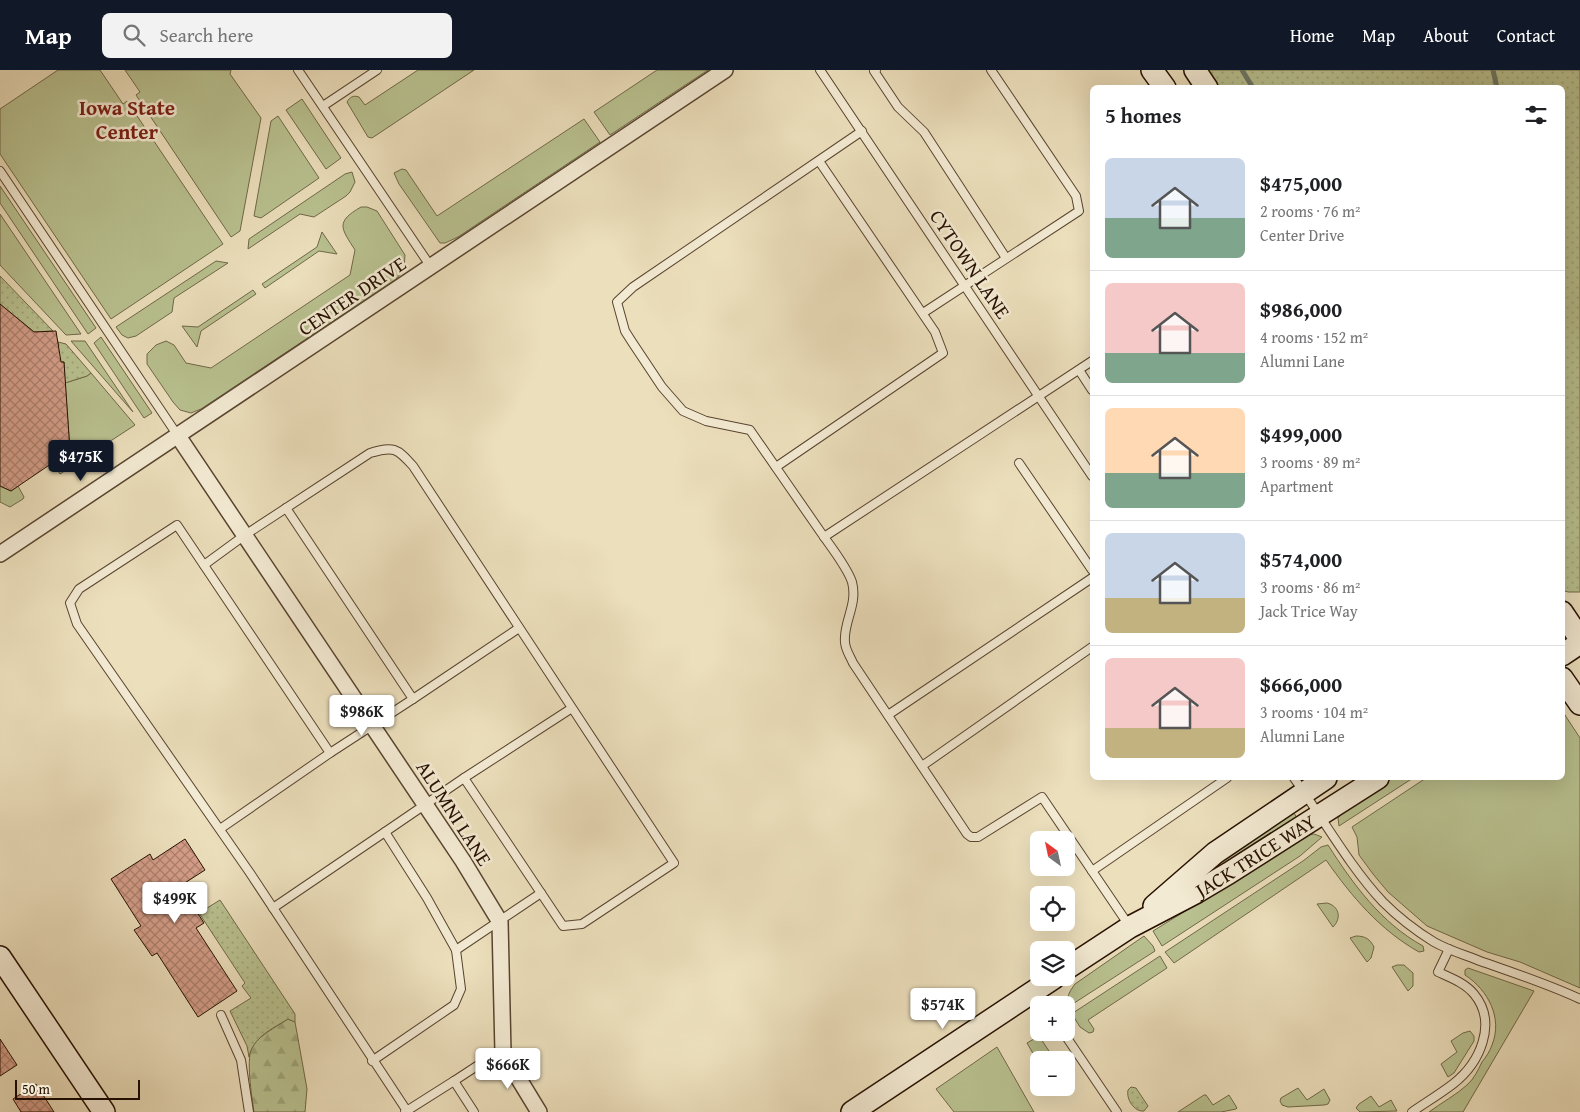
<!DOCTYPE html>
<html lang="en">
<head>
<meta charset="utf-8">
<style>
  body { margin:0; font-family:"Gentium Book Plus",serif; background:#f2f2f2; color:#202124; height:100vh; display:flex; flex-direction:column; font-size:19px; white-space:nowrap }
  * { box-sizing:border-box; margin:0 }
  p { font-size:16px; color:#757577 }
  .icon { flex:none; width:28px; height:28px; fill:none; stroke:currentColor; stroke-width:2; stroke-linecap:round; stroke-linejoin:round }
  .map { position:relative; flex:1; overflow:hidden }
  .panel { position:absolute; left:1090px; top:15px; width:475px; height:695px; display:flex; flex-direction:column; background:#fff; border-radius:8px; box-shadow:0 5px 20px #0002 }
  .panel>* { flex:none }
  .needle { width:32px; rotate:327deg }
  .buttons { position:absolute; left:1030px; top:761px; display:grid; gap:10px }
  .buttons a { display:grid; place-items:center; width:45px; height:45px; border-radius:8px; background:#fff; box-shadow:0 5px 20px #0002; font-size:25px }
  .scale { position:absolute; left:15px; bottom:12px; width:125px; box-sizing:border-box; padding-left:5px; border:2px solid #261000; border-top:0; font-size:14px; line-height:18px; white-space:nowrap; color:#261000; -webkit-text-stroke:4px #f3ead3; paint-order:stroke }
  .price { position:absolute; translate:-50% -42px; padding:0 11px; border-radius:5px; background:#fff; color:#222; font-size:16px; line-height:32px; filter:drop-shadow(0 1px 2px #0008) }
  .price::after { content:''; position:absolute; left:50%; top:30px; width:15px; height:11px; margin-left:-8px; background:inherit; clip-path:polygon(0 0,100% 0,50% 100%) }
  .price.current { background:#111827; color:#fff }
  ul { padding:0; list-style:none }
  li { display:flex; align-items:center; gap:15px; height:125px; padding:0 15px }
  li+li { border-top:1px solid #e0e0e0 }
  li span { display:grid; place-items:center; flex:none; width:140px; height:100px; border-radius:8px; color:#555 }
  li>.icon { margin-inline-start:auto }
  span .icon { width:60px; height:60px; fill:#fffc; stroke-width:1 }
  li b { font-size:21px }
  h2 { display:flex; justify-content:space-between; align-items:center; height:60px; padding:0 15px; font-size:21px }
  header { display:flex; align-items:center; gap:30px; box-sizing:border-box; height:70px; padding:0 25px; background:#111827; color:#fff }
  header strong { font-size:24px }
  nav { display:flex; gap:28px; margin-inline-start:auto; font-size:18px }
  .search { width:350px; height:45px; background:#f2f2f2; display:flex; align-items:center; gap:12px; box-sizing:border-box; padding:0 18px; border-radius:8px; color:#757577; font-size:19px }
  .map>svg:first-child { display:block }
  .grass { fill:#b9c190; stroke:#706848 }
  .forest { fill:url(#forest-firs); stroke:#706848 }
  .park { fill:url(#park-dots); stroke:#706848 }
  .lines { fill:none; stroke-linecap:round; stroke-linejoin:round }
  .stream { stroke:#6c7867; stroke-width:5 }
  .building { fill:url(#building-cross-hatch); stroke:#261000 }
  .lane-casing { stroke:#58442f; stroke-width:10 }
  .street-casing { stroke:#58442f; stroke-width:18 }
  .secondary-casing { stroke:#261000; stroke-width:24 }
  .lane { stroke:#f3ead3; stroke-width:8 }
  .street { stroke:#f3ead3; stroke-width:15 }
  .secondary { stroke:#f3ead3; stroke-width:21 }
  .labels { text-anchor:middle; stroke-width:5; stroke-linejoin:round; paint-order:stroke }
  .street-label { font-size:20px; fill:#261000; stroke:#f3ead3 }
  .neighbourhood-label { font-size:21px; font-weight:bold; fill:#7a1f14; stroke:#f3ead3 }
</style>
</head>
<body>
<header>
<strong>Map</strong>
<div class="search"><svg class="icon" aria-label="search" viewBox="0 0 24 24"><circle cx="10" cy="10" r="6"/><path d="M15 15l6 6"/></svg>Search here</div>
<nav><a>Home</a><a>Map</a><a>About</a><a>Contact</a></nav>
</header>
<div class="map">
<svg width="1580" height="1042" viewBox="0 0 1580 1042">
  <defs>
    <pattern id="forest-firs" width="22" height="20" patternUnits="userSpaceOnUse" patternTransform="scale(1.25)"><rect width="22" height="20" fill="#b9c190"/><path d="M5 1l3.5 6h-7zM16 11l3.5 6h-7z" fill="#9fa57a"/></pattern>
    <pattern id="park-dots" width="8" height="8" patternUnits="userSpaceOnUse" patternTransform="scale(1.25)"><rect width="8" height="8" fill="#b9c190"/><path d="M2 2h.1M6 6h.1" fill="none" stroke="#9fa57a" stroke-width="1.8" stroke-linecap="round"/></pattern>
    <pattern id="building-cross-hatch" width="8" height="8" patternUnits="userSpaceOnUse" patternTransform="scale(1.25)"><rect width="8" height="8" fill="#d49e89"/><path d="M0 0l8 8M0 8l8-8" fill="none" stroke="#ac7f6e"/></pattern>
  </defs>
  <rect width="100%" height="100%" fill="#ecdfbc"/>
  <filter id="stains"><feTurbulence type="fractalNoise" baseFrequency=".004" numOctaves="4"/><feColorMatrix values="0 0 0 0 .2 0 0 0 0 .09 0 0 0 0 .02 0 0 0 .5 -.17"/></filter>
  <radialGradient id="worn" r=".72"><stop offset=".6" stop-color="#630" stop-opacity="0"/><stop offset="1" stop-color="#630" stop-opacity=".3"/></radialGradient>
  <g class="grass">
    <polygon points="58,0 100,0 123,34 127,31 223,174 111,249 0,84 0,39"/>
    <polygon points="125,0 231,0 230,4 261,48 240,161 231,167 136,25 140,22"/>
    <path d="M418,0H474L372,68L368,67L347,32C350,27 353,25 359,27L365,35Z"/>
    <polygon points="657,0 708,0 610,65 594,42"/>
    <polygon points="302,29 341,88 326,99 286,40"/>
    <polygon points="278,46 319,108 261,148 254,146 271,51"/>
    <polygon points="584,49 600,72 458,167 445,173 440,173 399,114 394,103 402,99 406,100 437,146"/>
    <polygon points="352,102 355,112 350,122 346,126 314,147 300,144 248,179 249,169 345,104"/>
    <polygon points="0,116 96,258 88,264 0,133"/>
    <path d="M361,137H367L377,141L405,185L404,200L395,210L201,339L191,343L180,340L173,332L147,294V284L156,275L166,271L174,275L186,293L211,298L350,205L355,180C341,158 335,152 361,137Z"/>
    <polygon points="0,144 81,264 66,265 0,195"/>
    <polygon points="322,162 337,184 319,181 265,218 262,214 317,177"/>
    <polygon points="216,191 228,193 174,228 172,242 136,266 128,268 122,265 116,257"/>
    <polygon points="253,220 256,224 201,261 197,277 182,256 198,257"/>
    <polygon points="101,267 152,343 144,348 94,273"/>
    <polygon points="71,271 85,271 133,342"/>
    <polygon points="91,303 135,355 60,404 54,395 58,389 70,380 65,313 87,306"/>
    <polygon points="0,416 11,421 18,416 24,427 23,429 10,437 0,432"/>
    <polygon points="1563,642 1580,668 1580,918 1520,892 1487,882 1427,856 1388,822 1373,804 1359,785 1357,767 1352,757 1426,708 1562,708"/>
    <polygon points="1392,708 1413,708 1339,756 1338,748 1344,740"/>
    <polygon points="1294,743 1297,748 1220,799 1217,793 1283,748"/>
    <polygon points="1314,764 1322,767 1300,786 1162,876 1153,861 1308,765"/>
    <path d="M1328,775C1353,814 1381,853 1423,876L1424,881L1419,882C1380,860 1352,827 1326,790L1174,893L1165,882L1303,791L1321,777Z"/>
    <path d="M1327,833C1339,836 1342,848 1333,857L1317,834Z"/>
    <path d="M1144,866L1153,876L1155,881L1068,937C1065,928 1070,921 1075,914Z"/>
    <path d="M1356,866C1365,866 1370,869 1374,877L1371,888L1367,892L1350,868Z"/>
    <polygon points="1160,886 1167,898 1088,950 1094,959 1093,962 1089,963 1080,957 1072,944 1076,941"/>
    <polygon points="1397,895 1404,895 1413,903 1413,916 1408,921 1392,897"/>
    <path d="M1468,898L1534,921L1463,1042H1429C1441,1033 1456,1025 1467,1015C1474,1009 1478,1000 1482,992C1486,987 1490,981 1492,975C1503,948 1488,920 1465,905V900Z"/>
    <polygon points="1470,961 1474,966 1474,971 1454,1003 1448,1007 1441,994 1457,982 1451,971 1463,963"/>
    <polygon points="1039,966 1055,990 1039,990 1039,994 1027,973"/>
    <polygon points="997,977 1034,1042 954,1042 936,1019"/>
    <polygon points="1298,1018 1307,1030 1324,1019 1330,1030 1328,1034 1324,1035 1288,1037 1282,1035 1280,1031 1281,1028"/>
    <polygon points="1204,1025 1206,1025 1213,1035 1229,1025 1237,1038 1236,1039 1221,1042 1178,1042"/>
    <polygon points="1371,1026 1379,1037 1391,1030 1397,1041 1360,1042 1356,1038 1359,1034"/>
  </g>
  <path class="forest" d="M288,949L295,952L307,1019L305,1042H254C252,1028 245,986 253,975C262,964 276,957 288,949Z"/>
  <g class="park">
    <polygon points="1204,0 1580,0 1580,522 1568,522 1562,520 1562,18 1216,18"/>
    <polygon points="0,206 53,261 34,262 0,234"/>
    <polygon points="58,272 66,274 91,303 87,306 65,313 64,292 44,293 42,277 59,276"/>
    <path d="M220,830L295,944V952L288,949C272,959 253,967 249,987L247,976L230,941L251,928L242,916L245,913L199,843Z"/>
    <path d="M1131,1017L1136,1018L1148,1036L1144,1041C1134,1042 1126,1029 1128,1020Z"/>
  </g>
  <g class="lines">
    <g class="stream">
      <polyline points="1242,0 1253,18"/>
      <polyline points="1493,0 1497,18"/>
    </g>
  </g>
  <g class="building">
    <polygon points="0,234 34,262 56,261 61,292 64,292 70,381 11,421 0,416"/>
    <polygon points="185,769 205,800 180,816 204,853 196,858 237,921 198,947 157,883 152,886 134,860 141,856 111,809 150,784 153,790"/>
    <polygon points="0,969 17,995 0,1006"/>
    <polygon points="36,1014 54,1042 21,1042 13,1029"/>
  </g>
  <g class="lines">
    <g class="lane-casing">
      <g id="lane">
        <polyline points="298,0 431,197"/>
        <polyline points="820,0 1092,406"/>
        <polyline points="876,0 874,1 898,37 924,62 1006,188"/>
        <polyline points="323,36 377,0"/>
        <path d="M862,61L633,217L617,232L625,261L632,272L662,317L683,341L706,351L750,360C774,395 798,429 822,464C831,477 847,497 852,512C858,535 843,552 845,572C845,579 850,586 853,593L967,764L971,767H978L1042,727L1130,857"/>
        <polyline points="0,101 178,366"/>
        <polyline points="923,243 1079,141 1076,126 991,0"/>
        <polyline points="1079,300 1092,320"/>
        <polyline points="1019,393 1092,500"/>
        <polyline points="776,397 943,283 935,262 819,91"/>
        <polyline points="286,438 413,629 330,683"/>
        <polyline points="824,467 1092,291"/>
        <path d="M204,495L245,465L370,383C394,376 397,378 413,396L674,793L582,854L563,856L464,708L572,638"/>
        <polyline points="413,629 519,558"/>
        <polyline points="888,645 1092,508"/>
        <polyline points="922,696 1092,577"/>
        <path d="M1294,708C1322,747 1350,797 1383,832C1398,847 1416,861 1434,872C1448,880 1465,885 1480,891C1514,903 1548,914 1580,929"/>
        <polyline points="220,759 330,683 177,455 79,519 70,533 77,554 250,803 407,1041"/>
        <polyline points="385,762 464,708"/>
        <polyline points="1092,801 1227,708"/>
        <polyline points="273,838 385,762 427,828 456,880 461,919 454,935 372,991"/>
        <polyline points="456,880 541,823"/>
        <polyline points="1036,922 1045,935"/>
        <polyline points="221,945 241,990 249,1042"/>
        <polyline points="1063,962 1117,1042"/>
        <polyline points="454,1011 483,992 503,983"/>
        <polyline points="405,1042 454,1011 474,1042"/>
        <path d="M1412,1042C1425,1033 1440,1024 1453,1014C1480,993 1498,953 1474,924C1465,913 1451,908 1438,902L1449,879"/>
      </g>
    </g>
    <g class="street-casing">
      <g id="street">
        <polyline points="178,366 463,791 500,852 503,983 539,1042"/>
        <polyline points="0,484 725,0"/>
      </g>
    </g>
    <g class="secondary-casing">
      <g id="secondary">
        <polyline points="1152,0 1165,18"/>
        <polyline points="1195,0 1207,18"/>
        <polyline points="1562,542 1580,569"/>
        <polyline points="1562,585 1580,573"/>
        <polyline points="1562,608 1580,634"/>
        <polyline points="1154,836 1215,783 1326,708"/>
        <polyline points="0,887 104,1042"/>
        <path id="s1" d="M1066,899L1130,857L1197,822L1229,803L1378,708"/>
        <polyline points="852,1042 1054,908"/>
      </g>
    </g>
    <use href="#lane" class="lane"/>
    <use href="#street" class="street"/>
    <use href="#secondary" class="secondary"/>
  </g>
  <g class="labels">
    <g class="street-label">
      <text transform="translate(970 194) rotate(56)" y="7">CYTOWN LANE</text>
      <text transform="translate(352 226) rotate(-34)" y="7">CENTER DRIVE</text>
      <text transform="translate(454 743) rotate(57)" y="7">ALUMNI LANE</text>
      <text dy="7" stroke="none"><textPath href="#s1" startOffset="221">JACK TRICE WAY</textPath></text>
    </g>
    <g class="neighbourhood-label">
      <text x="127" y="45">Iowa State<tspan x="127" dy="24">Center</tspan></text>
    </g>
  </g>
  <rect width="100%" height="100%" filter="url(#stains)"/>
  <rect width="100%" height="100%" fill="url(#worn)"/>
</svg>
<div class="buttons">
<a><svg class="needle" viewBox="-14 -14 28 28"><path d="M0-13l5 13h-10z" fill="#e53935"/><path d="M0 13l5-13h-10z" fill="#757577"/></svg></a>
<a><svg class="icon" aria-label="locate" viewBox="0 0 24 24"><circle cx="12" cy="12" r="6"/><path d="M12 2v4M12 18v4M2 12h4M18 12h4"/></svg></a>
<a><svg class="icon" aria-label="layers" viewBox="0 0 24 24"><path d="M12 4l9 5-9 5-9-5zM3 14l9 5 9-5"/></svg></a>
<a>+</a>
<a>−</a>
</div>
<div class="scale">50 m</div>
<b class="price current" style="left:81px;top:412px">$475K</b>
<b class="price" style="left:362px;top:667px">$986K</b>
<b class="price" style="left:175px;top:854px">$499K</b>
<b class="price" style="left:943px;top:960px">$574K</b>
<b class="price" style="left:508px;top:1020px">$666K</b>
<section class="panel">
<h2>5 homes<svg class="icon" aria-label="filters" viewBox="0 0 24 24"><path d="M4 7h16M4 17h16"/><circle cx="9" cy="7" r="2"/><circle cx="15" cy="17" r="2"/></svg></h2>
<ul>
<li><span style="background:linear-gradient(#c9d6e8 60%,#7fa58c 0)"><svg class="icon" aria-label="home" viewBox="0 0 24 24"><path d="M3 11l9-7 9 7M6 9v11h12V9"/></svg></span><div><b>$475,000</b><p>2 rooms · 76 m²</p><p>Center Drive</p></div></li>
<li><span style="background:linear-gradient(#f6c9c9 70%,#7fa58c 0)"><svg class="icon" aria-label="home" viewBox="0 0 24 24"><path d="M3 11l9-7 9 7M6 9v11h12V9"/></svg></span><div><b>$986,000</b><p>4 rooms · 152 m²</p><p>Alumni Lane</p></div></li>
<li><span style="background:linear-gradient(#ffd9b3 65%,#7fa58c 0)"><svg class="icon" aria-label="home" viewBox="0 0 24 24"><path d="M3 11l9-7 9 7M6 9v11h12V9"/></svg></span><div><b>$499,000</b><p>3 rooms · 89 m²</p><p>Apartment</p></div></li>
<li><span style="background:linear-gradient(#c9d6e8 65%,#c2b280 0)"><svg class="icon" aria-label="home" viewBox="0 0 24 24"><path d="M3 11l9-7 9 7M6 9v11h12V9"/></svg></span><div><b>$574,000</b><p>3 rooms · 86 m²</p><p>Jack Trice Way</p></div></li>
<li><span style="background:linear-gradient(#f6c9c9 70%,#c2b280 0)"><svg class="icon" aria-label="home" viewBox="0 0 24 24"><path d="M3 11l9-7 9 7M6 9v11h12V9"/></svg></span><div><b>$666,000</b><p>3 rooms · 104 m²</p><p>Alumni Lane</p></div></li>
</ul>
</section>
</div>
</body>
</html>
